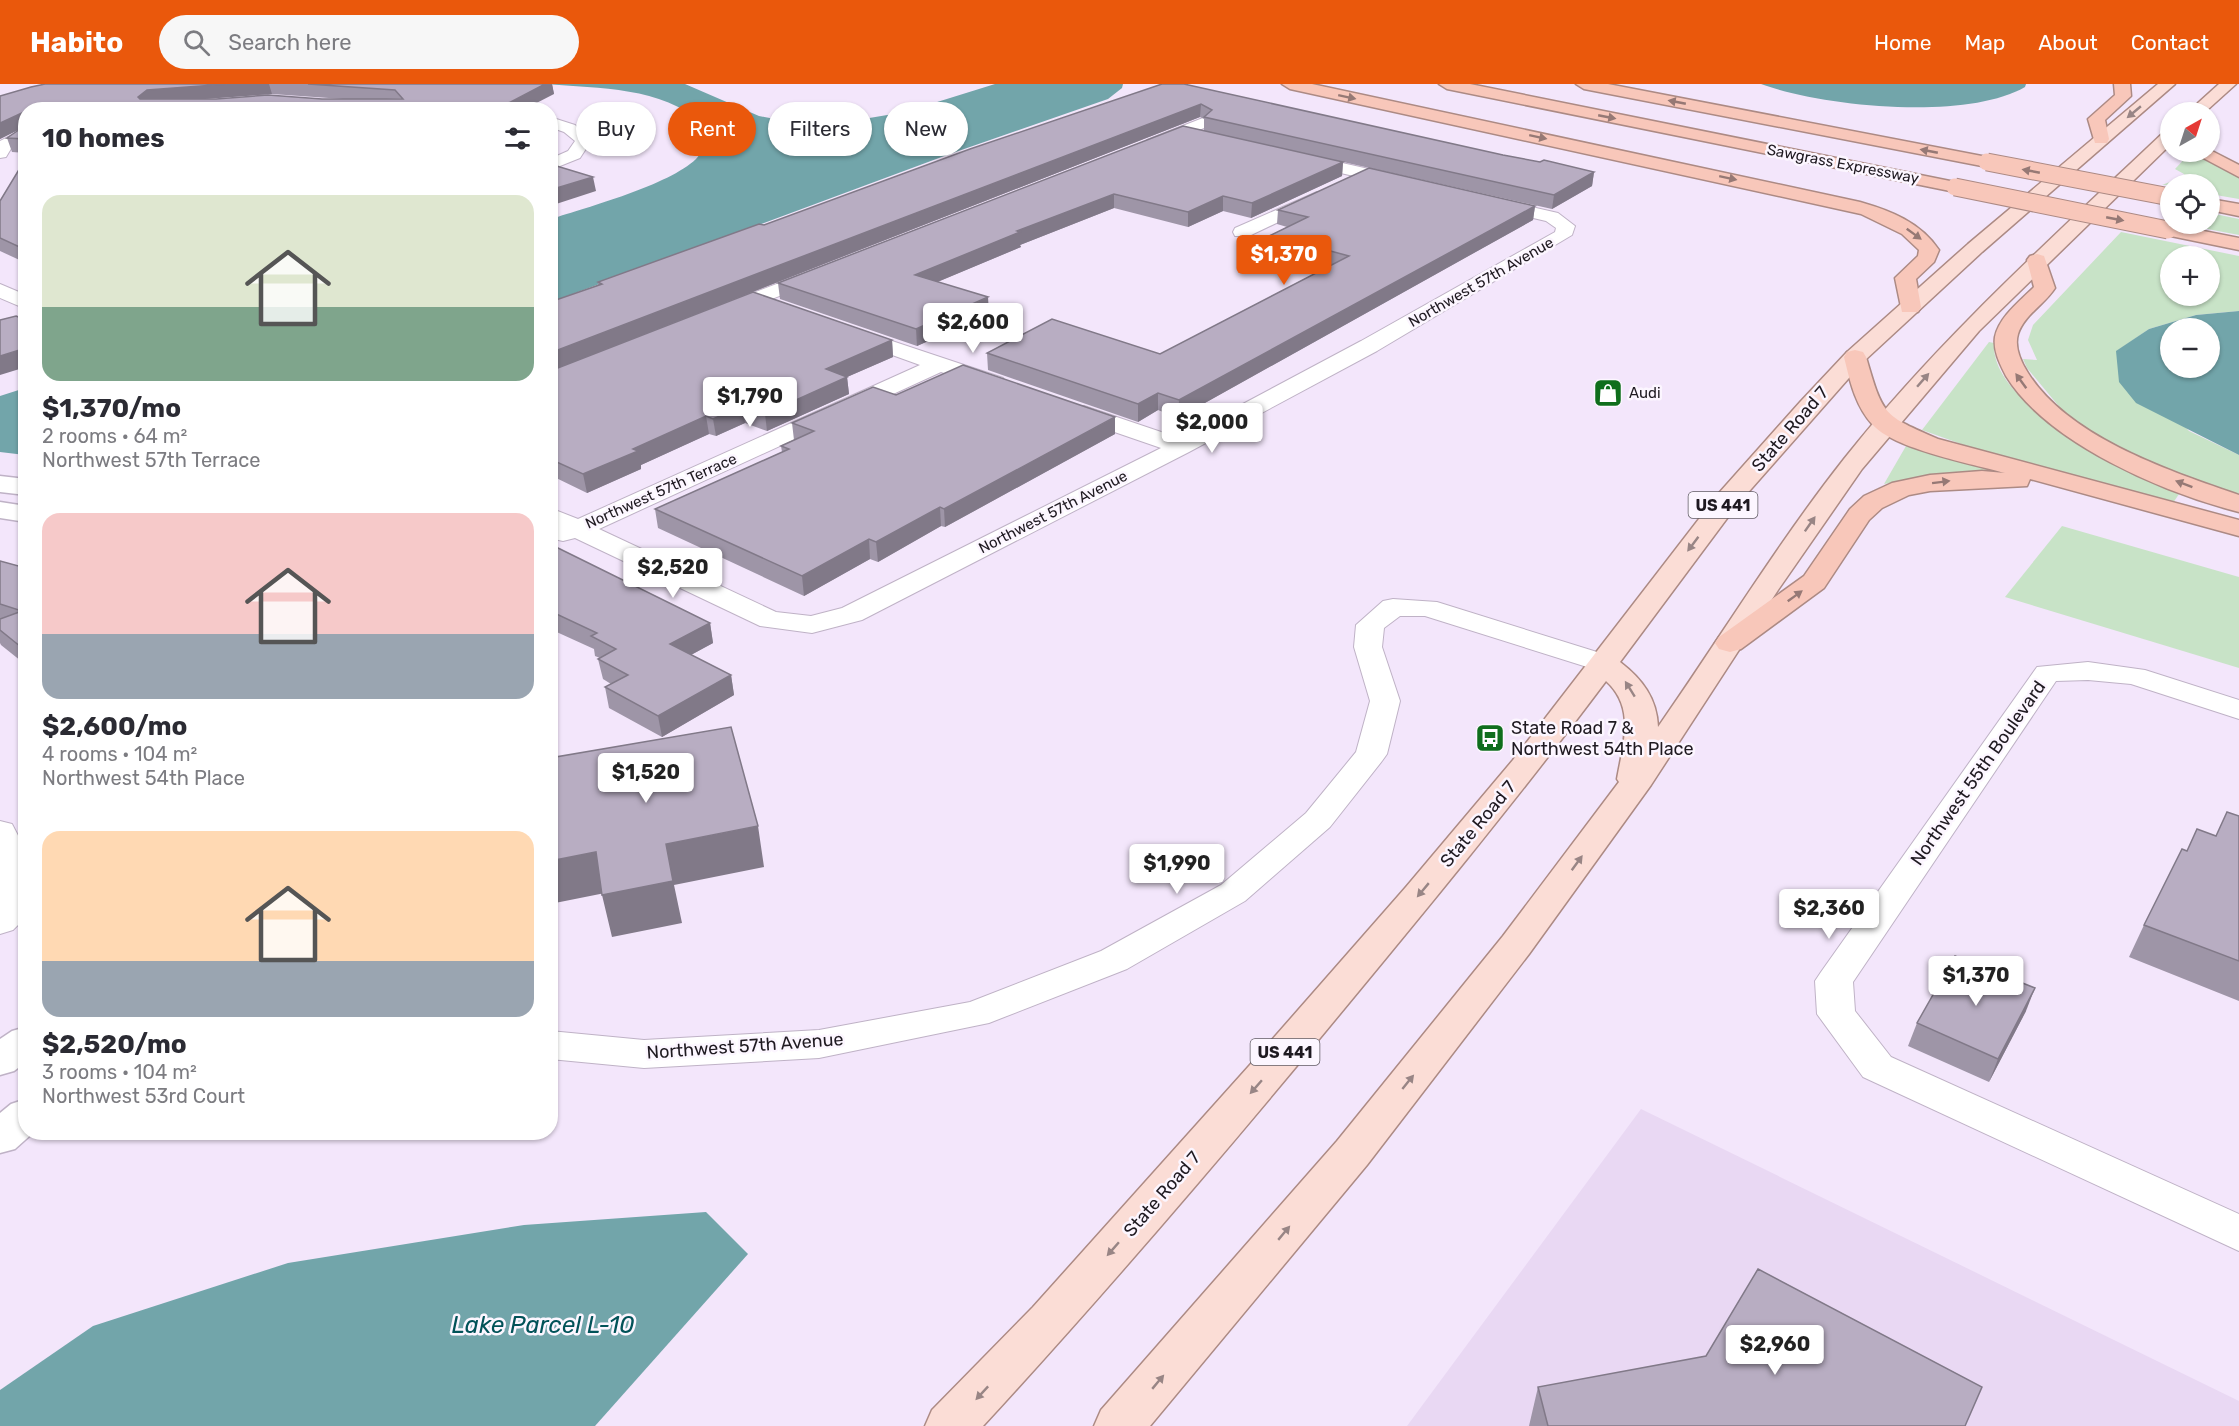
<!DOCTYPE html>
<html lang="en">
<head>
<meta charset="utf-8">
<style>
  body { margin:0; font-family:Rubik,sans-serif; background:#f7f7f7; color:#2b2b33; height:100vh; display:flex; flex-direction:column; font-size:22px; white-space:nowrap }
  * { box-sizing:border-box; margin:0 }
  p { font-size:20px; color:#7c7c81 }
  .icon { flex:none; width:33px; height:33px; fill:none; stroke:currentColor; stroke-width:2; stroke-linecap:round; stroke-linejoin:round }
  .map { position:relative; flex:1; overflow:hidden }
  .drawer { position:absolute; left:18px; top:18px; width:540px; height:1038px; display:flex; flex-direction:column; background:#fff; border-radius:24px; box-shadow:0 2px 4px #0004 }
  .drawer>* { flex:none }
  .banner { position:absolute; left:576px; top:18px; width:570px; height:54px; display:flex; gap:12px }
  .needle { width:39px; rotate:39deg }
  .tools { position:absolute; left:2160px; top:18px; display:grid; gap:12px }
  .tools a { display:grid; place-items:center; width:60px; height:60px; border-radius:50%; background:#fff; box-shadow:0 2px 4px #0004; font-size:30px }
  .price { position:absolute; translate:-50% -51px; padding:0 14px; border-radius:6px; background:#fff; color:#222; font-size:20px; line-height:39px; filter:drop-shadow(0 2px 3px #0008) }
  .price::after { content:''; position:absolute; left:50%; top:36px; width:18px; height:14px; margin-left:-9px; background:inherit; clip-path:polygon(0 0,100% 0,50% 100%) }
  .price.selected { background:#ea580c; color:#fff }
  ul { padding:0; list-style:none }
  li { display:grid; align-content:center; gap:12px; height:318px; padding:0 24px }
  li span { display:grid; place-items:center; height:186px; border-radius:18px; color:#555 }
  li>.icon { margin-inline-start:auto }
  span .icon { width:108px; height:108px; fill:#fffc; stroke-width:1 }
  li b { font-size:26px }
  h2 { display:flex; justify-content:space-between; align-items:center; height:72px; padding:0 24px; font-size:26px }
  .tag { padding:0 21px; border-radius:27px; background:#fff; box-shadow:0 2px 4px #0004; font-size:21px; line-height:54px }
  .tag.selected { background:#ea580c; color:#fff }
  header { display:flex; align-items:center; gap:36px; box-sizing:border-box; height:84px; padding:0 30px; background:#ea580c; color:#fff }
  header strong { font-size:28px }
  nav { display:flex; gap:33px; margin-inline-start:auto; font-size:21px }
  .search { width:420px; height:54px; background:#f7f7f7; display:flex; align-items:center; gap:15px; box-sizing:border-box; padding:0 21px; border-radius:33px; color:#7c7c81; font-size:22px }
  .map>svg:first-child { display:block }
  .built { fill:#e9d8f3 }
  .green { fill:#c8e3c7; fill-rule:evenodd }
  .water { fill:#72a5aa; fill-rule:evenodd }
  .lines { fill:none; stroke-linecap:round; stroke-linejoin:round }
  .street-casing { stroke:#bfb2c6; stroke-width:2 }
  .secondary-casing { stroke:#bfb2c6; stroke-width:3 }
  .primary-casing { stroke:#ac8a84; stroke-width:3 }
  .highway-casing { stroke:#ac8a84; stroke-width:3 }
  .street { fill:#fff; fill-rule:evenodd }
  .secondary { fill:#fff; fill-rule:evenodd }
  .primary { fill:#fbddd6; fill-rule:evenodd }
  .highway { fill:#f8c7ba; fill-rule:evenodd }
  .highway-bridge-casing { stroke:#ac8a84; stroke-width:19; stroke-linecap:butt }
  .highway-bridge { stroke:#f8c7ba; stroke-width:17 }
  .wall { fill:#9e95a7; fill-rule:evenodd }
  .shaded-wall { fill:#817988 }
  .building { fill:#b8adc2; stroke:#817988; stroke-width:1.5 }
  .oneway { fill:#967975 }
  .oneway2 { fill:#988585 }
  .labels { text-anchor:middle; stroke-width:5; stroke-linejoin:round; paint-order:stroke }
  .far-street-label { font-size:15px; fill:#1f1a21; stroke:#fcf6ff }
  .far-poi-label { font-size:15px; fill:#1f1a21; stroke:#fcf6ff; text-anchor:start }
  .shield { fill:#fcf6ff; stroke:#615c64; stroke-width:1.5 }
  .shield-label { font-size:16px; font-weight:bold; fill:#1f1a21 }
  .street-label { font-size:18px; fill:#1f1a21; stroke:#fcf6ff }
  .poi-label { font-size:18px; fill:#1f1a21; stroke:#fcf6ff; text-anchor:start }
  .near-water-label { font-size:24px; font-style:italic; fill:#015258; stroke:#fcf6ff }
</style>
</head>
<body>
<header>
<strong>Habito</strong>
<div class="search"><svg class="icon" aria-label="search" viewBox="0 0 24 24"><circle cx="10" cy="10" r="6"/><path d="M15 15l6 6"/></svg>Search here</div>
<nav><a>Home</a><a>Map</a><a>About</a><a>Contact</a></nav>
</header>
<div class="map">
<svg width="2239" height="1342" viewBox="0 0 2239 1342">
  <rect width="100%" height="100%" fill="#f3e6fb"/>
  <polygon class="built" points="1641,1025 2239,1317 2239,1342 1407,1342"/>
  <g class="green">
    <polygon points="2190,69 2239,92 2239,115 2210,110 2210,100 2162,101 2183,93 2184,90 2175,85"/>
    <polygon points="2210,129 2239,135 2239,151 2181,140 2210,140"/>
    <path d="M2121,148L2239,172V227L2196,231L2149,245L2117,267L2189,347L2239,371V413L2135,372L2098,352L2067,332L2027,284L2023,275L2037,276L2028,256L2033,241ZM2170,172H2210V212H2170Z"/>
    <path d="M1989,258L1994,259C1991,313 2084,359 2124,381L2121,384L2179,410L2173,419L1964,361L1922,346Z"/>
    <polygon points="1906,362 1996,387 1998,388 1942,390 1884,400"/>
    <polygon points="2062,442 2239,493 2239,584 2005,513"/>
  </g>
  <g class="water">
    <path d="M545,0H685L759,32L816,43L905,28L995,0H1123L1122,4L1108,15L947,71L551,218V135C588,123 669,101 696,75C701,70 704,60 708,54L704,40C660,2 601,5 545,0Z"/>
    <path d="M1761,0H2026L2025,3C1966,37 1824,23 1761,0Z"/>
    <path d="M2239,227V371L2136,319L2119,298L2116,267L2149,245L2196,231ZM2170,244H2210V284H2170Z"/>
    <polygon points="25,304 25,371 0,368 0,312"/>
    <polygon points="706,1128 748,1170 595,1342 0,1342 0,1306 93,1242 288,1179 524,1141"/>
  </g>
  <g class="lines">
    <g class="street-casing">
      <g id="street">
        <polygon points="1213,30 1221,35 1219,38 1159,62 1153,64 1145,59 1147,56"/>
        <polygon points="550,33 575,41 591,57 580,74 550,86 550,75 568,67 575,57 564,48 550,43"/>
        <polygon points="26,44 26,56 12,63 6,73 0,74 0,57"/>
        <polygon points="1302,70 1409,94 1412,98 1403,103 1296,79 1294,75 1296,71"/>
        <polygon points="1317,108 1323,109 1326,113 1323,117 1249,152 1235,152 1233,148 1235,144"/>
        <polygon points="1492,114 1558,129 1575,142 1572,151 1377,267 1189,368 862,536 812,549 760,542 575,454 563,457 554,455 550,450 554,444 550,442 550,424 578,435 920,281 845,254 841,250 845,246 859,246 1003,294 1006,299 1003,304 995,306 941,288 599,445 776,528 811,532 842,524 1161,364 1068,332 1065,327 1068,322 1084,322 1179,354 1361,257 1555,148 1556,144 1546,137 1486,123 1483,119"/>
        <polygon points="819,184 826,186 829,190 826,194 730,231 716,231 713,227 716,223"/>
        <polygon points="0,200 26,211 26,225 0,214"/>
        <polygon points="1393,515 1437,518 1613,573 1618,579 1613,585 1603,588 1425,532 1400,532 1384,544 1382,563 1400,617 1387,670 1382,677 1330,743 1245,817 1127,885 989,939 819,974 644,984 550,975 550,947 644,956 819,946 970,918 1101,867 1221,801 1306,729 1356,668 1370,617 1354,563 1356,541 1383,517"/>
        <polygon points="2088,578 2145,586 2239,616 2239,635 2131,600 2088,596 2056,597 1853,898 1855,927 1891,973 2239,1130 2239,1167 1863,993 1817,930 1815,897 1821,888 2037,583"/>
        <polygon points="0,737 12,740 26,767 26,833 13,846 0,850"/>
      </g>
    </g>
    <g class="secondary-casing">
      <g id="secondary">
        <polygon points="0,392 26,395 26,411 0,408"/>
        <polygon points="0,418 26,422 26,438 0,434"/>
        <polygon points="26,943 26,978 14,987 0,991 0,955 12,947"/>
        <polygon points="26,1015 26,1048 34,1048 15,1065 0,1069 0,1029 11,1020"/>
      </g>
    </g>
    <g class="primary-casing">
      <g id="primary">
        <path d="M2158,0H2175L1982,168L1863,278L1737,421L1620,578C1642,595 1657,614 1658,643C1720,554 1777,460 1844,375C1939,255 2053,153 2164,48L2170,47V61L1979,247L1862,385L1778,506L1651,701L1529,870L1367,1081L1150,1342H1094L1101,1326L1337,1057L1503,852L1619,698L1617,695C1623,660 1636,624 1606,597C1516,717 1421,832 1325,948C1214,1082 1101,1214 983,1342H925L932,1326L1033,1223L1249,982L1406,803L1513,676L1719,409L1801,317L1847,268L1968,160Z"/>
        <polygon points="2219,0 2236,0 2205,28 2188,28"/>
      </g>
    </g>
    <g class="highway-casing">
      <g id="highway">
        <path d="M1282,0H1312L1860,118C1891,127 1920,138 1939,166L1934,178L1916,195L1921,223L1918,228H1902L1895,194L1918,172L1919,166L1902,150L1861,130L1290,5Z"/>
        <polygon points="1439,0 1470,0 1955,98 1964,103 1955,108 1447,5"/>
        <polygon points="1576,0 1608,0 1987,73 1996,78 1987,83 1584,5"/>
        <polygon points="2114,0 2130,0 2131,12 2105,36 2109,55 2107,59 2095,59 2088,35 2115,11"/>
        <polygon points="2210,66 2239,81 2239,93 2192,68"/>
        <polygon points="2210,115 2239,120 2239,132 2210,126"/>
        <polygon points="2168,140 2239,154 2239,166 2161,150 2158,146 2161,142"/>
        <path d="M2037,170L2044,172L2055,204C2045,220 2024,231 2018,250C2014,263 2021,278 2028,289C2069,354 2170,387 2239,411V428C2164,409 2047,359 2006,292C2000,280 1993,267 1995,253C1999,233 2020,217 2034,203L2027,176L2030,172Z"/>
        <path d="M1855,266L1863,268L1866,273C1883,332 1883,331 1938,355L2239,436V452L2030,395L2027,402L1930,407L1909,411L1882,424L1869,436L1824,504L1741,565L1730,568L1719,565L1715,559L1719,553L1804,492L1850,425L1864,412L1892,399L1930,391L1982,387L2005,389C1973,380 1893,365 1872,340C1855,321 1850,297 1844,273L1847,268Z"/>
      </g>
    </g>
    <use href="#street" class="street"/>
    <use href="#secondary" class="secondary"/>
    <use href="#primary" class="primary"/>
    <use href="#highway" class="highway"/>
    <g class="highway-bridge-casing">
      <g id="highway-bridge">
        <polyline points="1987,78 2170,113"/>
        <polyline points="1955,103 2168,146"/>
      </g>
    </g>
    <use href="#highway-bridge" class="highway-bridge"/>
  </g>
  <g class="wall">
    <path d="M45,0H552L554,10L26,26V69L12,68L7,54L20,45L0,55V12ZM272,10L343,15H198Z"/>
    <polygon points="1162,0 1503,71 1594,88 1592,102 1552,125 1343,78 1342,92 1251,134 1223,127 1188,143 1114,124 1020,161 1021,163 937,198 989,230 917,262 780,215 778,199 1204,46 1204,35 1200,33 586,273 892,256 893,273 847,293 849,310 767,347 745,339 716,352 709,350 641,381 641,385 587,409 550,391 550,218 598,201 598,198 764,141"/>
    <polygon points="26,74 26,179 0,167 0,117"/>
    <polygon points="1535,122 1533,136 1178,334 1158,326 1138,338 988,286 987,269 1160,270 1329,182 1270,166 1271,151 1287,143 1277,140 1278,126"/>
    <polygon points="896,311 1115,350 945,443 941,442 878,478 870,475 804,512 658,444 655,425 782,368 781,362 794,356 792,339"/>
    <polygon points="550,467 710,539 713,559 691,571 731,591 734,611 662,653 609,624 605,603 611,600 603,595 598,575 600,574 595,572 594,565 550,545"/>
    <polygon points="0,477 26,484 26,581 1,561 0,559"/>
    <polygon points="2239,732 2239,917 2129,873 2144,841 2187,767 2216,751"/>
    <polygon points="2026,927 1989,998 1908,962 1917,939"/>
    <polygon points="1538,1303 1965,1342 1529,1342"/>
  </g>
  <g class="shaded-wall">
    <polygon points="228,0 269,0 272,10 151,19 142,26 138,13 147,6"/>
    <polygon points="545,0 552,0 554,10 523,26 495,26"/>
    <polygon points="1201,20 1200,33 550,287 550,269"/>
    <polygon points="22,29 26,42 0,55 0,39"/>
    <polygon points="1343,78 1342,92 1251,134 1252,119"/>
    <polygon points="1594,88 1592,102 1552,125 1554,111"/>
    <polygon points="593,93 596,107 550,122 550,106"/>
    <polygon points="1114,110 1114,124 1020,161 1021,163 916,207 915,191 1017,147"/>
    <polygon points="1223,112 1223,127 1188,143 1188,128"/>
    <polygon points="1535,122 1533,136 1178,334 1179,316"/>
    <polygon points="988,213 989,230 917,262 916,245"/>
    <polygon points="892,256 893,273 847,293 849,310 767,347 765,330 826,285"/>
    <polygon points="26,264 26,283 0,291 0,272"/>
    <polygon points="1158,309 1158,326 1138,338 1138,320"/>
    <polygon points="742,322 745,339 716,352 713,335"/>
    <polygon points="706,332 709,350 641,381 641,385 587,409 583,390 633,365"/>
    <polygon points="1115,333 1115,350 945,443 944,425"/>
    <polygon points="940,423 941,442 878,478 876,458"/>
    <polygon points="869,455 870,475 804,512 802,492"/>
    <polygon points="710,539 713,559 674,580 670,560"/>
    <polygon points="731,591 734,611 662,653 658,632"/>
    <polygon points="758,742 764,783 674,801 682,839 612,853 602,811 666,760"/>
    <polygon points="596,768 605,809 550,820 550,777"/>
    <polygon points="2035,904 2026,927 1989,998 1998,975"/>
  </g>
  <g class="building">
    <polygon points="45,0 228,0 147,6 138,13 140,15 216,15 268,11 322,15 403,15 395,6 308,0 545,0 495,26 26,26 26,55 7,54 23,43 22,29 0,39 0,12 31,3"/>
    <polygon points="1162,0 1184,0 1503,71 1540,78 1544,76 1594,88 1554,111 1204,33 1212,26 1201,20 550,269 550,218 602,200 598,198 759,140 764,141 970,65"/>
    <polygon points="1183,42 1343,78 1252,119 1223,112 1188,128 1114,110 1017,147 1020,148 915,191 988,213 916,245 778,199"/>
    <polygon points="26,74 26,166 0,154 0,117"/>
    <polygon points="550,80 593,93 550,106"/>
    <polygon points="1369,84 1535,122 1179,316 1158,309 1138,320 987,269 1052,235 1160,270 1349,172 1271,151 1308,133 1278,126"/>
    <polygon points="753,208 892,256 826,285 847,293 765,330 742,322 713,335 706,332 633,365 638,367 583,390 550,375 550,287"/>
    <polygon points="16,232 26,236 26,264 0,272 0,236"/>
    <polygon points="963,281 1115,333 944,425 940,423 876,458 869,455 802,492 655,425 789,365 781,362 814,347 792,339 873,303 896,311"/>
    <polygon points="558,464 710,539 670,560 731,591 658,632 605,603 628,591 598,575 616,565 591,552 597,549 550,527 550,467"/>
    <polygon points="0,477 26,484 26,567 0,546 0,535 22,527 0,520"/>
    <polygon points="26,584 26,596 20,586"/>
    <polygon points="731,643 758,742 666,760 673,797 602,811 596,768 550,777 550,674"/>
    <polygon points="2227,728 2239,732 2239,877 2144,841 2182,765 2187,767 2197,745 2216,752"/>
    <polygon points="1955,872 2035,904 1998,975 1917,939"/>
    <polygon points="1758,1185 1982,1303 1965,1342 1548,1342 1538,1303 1706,1272"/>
  </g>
  <defs><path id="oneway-solid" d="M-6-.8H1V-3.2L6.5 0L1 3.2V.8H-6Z" transform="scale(1.5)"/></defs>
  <g class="oneway">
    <use href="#oneway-solid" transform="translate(1347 13) rotate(12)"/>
    <use href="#oneway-solid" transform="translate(1677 18) rotate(-169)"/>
    <use href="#oneway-solid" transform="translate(1607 33) rotate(11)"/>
    <use href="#oneway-solid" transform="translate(1538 53) rotate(12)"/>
    <use href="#oneway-solid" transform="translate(1929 67) rotate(-169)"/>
    <use href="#oneway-solid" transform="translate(2031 87) rotate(-169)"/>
    <use href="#oneway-solid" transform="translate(1728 94) rotate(12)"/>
    <use href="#oneway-solid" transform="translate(2115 135) rotate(11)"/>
    <use href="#oneway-solid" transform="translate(1914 150) rotate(36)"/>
    <use href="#oneway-solid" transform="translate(2021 297) rotate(-126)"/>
    <use href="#oneway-solid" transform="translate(1941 398) rotate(-7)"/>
    <use href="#oneway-solid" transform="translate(2184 400) rotate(-159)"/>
    <use href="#oneway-solid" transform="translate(1795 512) rotate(-36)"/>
  </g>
  <g class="oneway2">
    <use href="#oneway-solid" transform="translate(2134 28) rotate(140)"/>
    <use href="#oneway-solid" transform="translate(1923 296) rotate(-49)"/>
    <use href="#oneway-solid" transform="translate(1810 440) rotate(-55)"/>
    <use href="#oneway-solid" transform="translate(1693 460) rotate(127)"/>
    <use href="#oneway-solid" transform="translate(1630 605) rotate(-122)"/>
    <use href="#oneway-solid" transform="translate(1577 779) rotate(-54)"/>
    <use href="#oneway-solid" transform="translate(1423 806) rotate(130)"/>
    <use href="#oneway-solid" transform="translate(1408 998) rotate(-51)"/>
    <use href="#oneway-solid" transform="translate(1256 1003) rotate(131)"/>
    <use href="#oneway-solid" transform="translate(1284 1149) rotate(-50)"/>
    <use href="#oneway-solid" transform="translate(1113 1165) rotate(131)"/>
    <use href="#oneway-solid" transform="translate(1158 1298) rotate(-50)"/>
    <use href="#oneway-solid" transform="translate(982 1309) rotate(133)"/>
  </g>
  <defs>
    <g id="shop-square" transform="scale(1.5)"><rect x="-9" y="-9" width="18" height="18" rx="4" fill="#0f6e1c" stroke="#fcf6ff"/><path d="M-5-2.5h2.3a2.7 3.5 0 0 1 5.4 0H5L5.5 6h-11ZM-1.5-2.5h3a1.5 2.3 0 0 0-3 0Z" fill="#fff"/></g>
    <g id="bus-square" transform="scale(1.5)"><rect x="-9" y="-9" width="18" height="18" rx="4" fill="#0f6e1c" stroke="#fcf6ff"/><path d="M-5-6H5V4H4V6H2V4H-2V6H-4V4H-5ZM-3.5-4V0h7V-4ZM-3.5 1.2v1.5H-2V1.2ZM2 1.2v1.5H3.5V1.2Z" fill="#fff"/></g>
  </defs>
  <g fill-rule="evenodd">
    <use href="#shop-square" x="1608" y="309"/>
    <use href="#bus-square" x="1490" y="654"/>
  </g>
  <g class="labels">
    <g class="far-street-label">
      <text transform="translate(1843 80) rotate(11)" y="5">Sawgrass Expressway</text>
      <text transform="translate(1481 198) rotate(-30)" y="5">Northwest 57th Avenue</text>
      <text transform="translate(661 407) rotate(-24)" y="5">Northwest 57th Terrace</text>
      <text transform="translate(1053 428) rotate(-27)" y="5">Northwest 57th Avenue</text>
    </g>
    <g class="far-poi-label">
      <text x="1629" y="314">Audi</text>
    </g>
    <g class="shield">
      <rect x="1688.5" y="408" width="69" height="26" rx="4.5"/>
      <rect x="1250.5" y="955" width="69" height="26" rx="4.5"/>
    </g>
    <g class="shield-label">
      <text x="1723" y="427">US 441</text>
      <text x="1285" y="974">US 441</text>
    </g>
    <g class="street-label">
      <text transform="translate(1790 345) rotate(-49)" y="6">State Road 7</text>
      <text transform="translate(1978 689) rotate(-55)" y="6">Northwest 55th Boulevard</text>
      <text transform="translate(1478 740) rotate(-50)" y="6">State Road 7</text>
      <text transform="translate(745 962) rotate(-4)" y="6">Northwest 57th Avenue</text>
      <text transform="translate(1162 1110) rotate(-49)" y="6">State Road 7</text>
    </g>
    <g class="poi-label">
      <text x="1511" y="650">State Road 7 &amp;<tspan x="1511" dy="21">Northwest 54th Place</tspan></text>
    </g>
    <g class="near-water-label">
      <text x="543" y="1249">Lake Parcel L-10</text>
    </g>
  </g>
</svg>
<div class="tools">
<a><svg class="needle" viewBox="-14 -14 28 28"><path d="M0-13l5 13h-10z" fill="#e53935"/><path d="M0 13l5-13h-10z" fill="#7c7c81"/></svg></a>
<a><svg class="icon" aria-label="locate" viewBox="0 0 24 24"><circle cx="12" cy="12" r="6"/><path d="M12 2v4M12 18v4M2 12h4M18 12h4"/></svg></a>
<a>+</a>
<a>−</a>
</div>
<b class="price selected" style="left:1284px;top:202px">$1,370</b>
<b class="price" style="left:973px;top:270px">$2,600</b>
<b class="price" style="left:750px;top:344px">$1,790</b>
<b class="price" style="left:1212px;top:370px">$2,000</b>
<b class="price" style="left:673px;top:515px">$2,520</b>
<b class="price" style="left:646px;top:720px">$1,520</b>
<b class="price" style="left:1177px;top:811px">$1,990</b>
<b class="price" style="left:1829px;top:856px">$2,360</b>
<b class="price" style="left:1976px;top:923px">$1,370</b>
<b class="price" style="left:1775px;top:1292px">$2,960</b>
<div class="banner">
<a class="tag">Buy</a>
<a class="tag selected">Rent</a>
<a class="tag">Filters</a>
<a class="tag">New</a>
</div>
<section class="drawer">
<h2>10 homes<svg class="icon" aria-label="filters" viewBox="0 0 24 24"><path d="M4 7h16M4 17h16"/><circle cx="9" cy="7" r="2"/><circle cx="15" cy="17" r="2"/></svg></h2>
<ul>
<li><span style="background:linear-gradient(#dfe7d0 60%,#7fa58c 0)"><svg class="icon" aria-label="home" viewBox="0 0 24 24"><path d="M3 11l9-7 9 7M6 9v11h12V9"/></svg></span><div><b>$1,370/mo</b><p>2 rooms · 64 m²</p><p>Northwest 57th Terrace</p></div></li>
<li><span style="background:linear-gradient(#f6c9c9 65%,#9aa5b1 0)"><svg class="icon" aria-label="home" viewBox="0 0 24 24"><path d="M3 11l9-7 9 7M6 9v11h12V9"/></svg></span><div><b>$2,600/mo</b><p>4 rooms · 104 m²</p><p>Northwest 54th Place</p></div></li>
<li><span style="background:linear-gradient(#ffd9b3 70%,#9aa5b1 0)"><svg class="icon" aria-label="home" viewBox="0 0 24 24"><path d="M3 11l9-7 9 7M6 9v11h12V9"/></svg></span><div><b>$2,520/mo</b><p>3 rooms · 104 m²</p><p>Northwest 53rd Court</p></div></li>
</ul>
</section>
</div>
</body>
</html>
